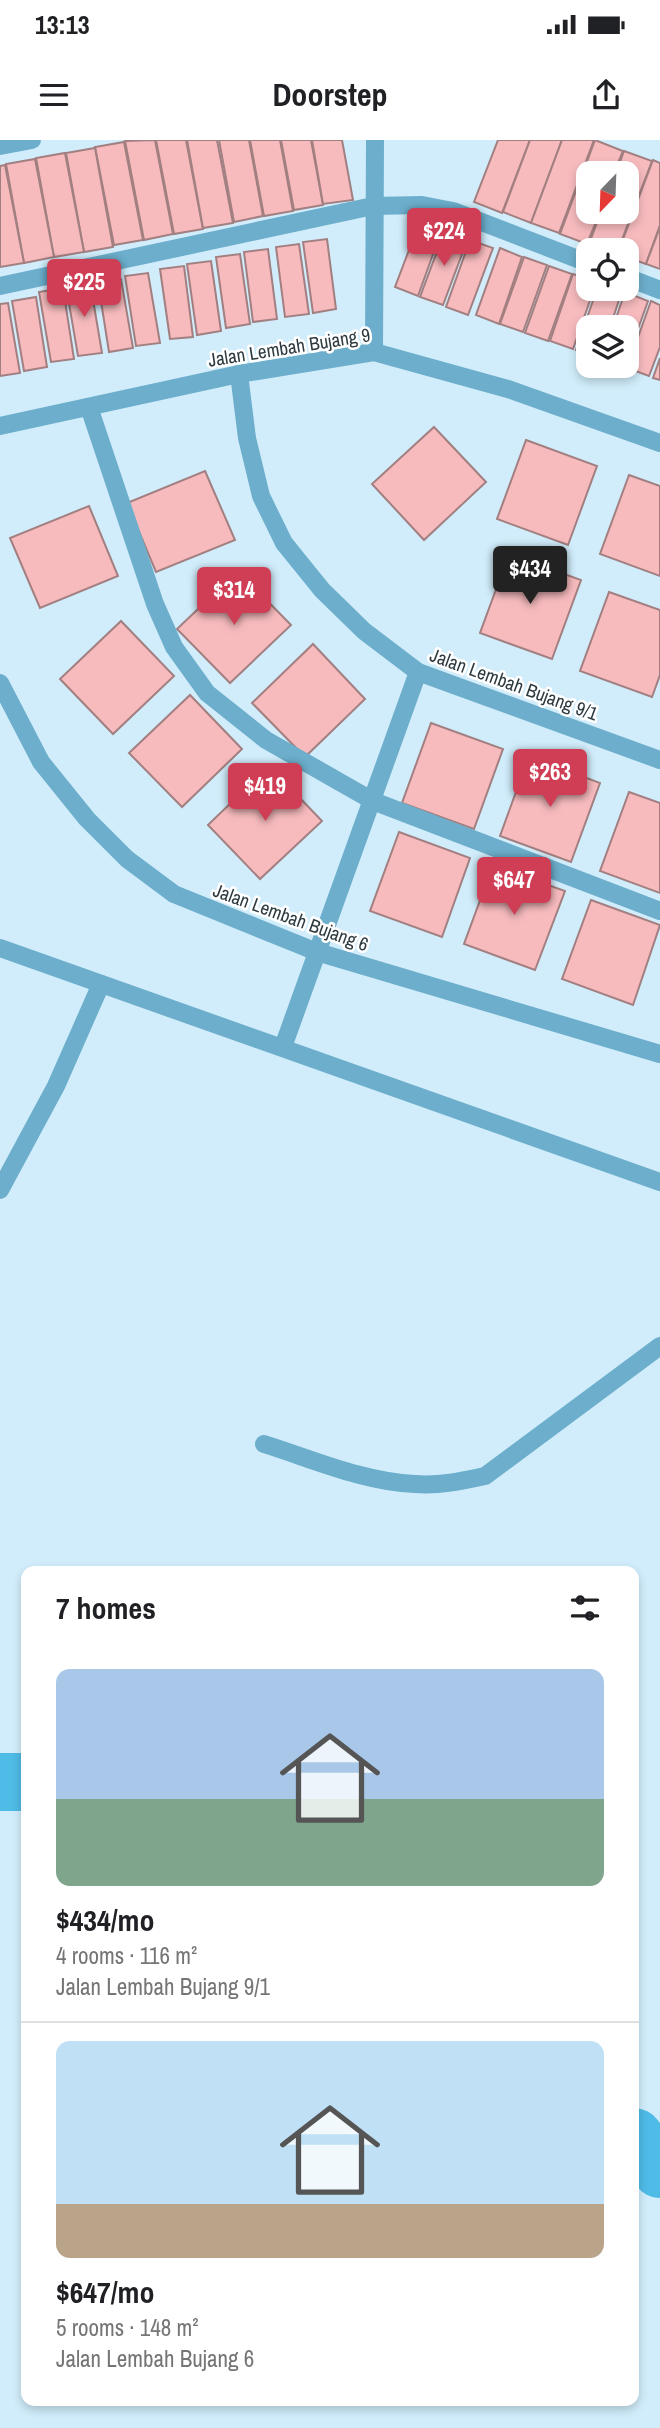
<!DOCTYPE html>
<html lang="en">
<head>
<meta charset="utf-8">
<style>
  body { margin:0; font-family:"Archivo Narrow",sans-serif; background:#f2f2f2; color:#202124; height:100vh; display:flex; flex-direction:column; font-size:26px; white-space:nowrap }
  * { box-sizing:border-box; margin:0 }
  p { font-size:23px; color:#757577 }
  .icon { flex:none; width:38px; height:38px; fill:none; stroke:currentColor; stroke-width:2; stroke-linecap:round; stroke-linejoin:round }
  .map { position:relative; flex:1; overflow:hidden }
  .side { position:absolute; left:21px; top:1426px; width:618px; height:840px; display:flex; flex-direction:column; background:#fff; border-radius:14px; box-shadow:0 4px 10px #0003 }
  .side>* { flex:none }
  .needle { width:46px; rotate:203deg }
  .controls { position:absolute; left:576px; top:21px; display:grid; gap:14px }
  .controls a { display:grid; place-items:center; width:63px; height:63px; border-radius:14px; background:#fff; box-shadow:0 4px 10px #0003; font-size:35px }
  .price { position:absolute; translate:-50% -60px; padding:0 16px; border-radius:7px; background:#cf3e55; color:#fff; font-size:23px; line-height:46px; filter:drop-shadow(0 2px 4px #0008) }
  .price::after { content:''; position:absolute; left:50%; top:42px; width:21px; height:16px; margin-left:-10px; background:inherit; clip-path:polygon(0 0,100% 0,50% 100%) }
  .price.on { background:#222; color:#fff }
  ul { padding:0; list-style:none }
  li { display:grid; align-content:center; gap:14px; height:371px; padding:0 35px }
  li+li { border-top:2px solid #e0e0e0 }
  li span { display:grid; place-items:center; height:217px; border-radius:14px; color:#555 }
  li>.icon { margin-inline-start:auto }
  span .icon { width:126px; height:126px; fill:#fffc; stroke-width:1 }
  li b { font-size:30px }
  h2 { display:flex; justify-content:space-between; align-items:center; height:84px; padding:0 35px; font-size:30px }
  .status { display:flex; justify-content:space-between; align-items:center; height:49px; padding:0 35px; background:#fff; direction:ltr }
  .status svg { height:19px; fill:currentColor }
  header { display:flex; justify-content:space-between; align-items:center; height:91px; padding:0 35px; background:#fff; font-size:32px; font-weight:800 }
  .map>svg:first-child { display:block }
  .lines { fill:none; stroke-linecap:round; stroke-linejoin:round }
  .river { stroke:#4fbbe7; stroke-width:58 }
  .building { fill:#f7bbbe; stroke:#a27f80; stroke-width:2 }
  .minor { stroke:#6caecb; stroke-width:18 }
  .labels { text-anchor:middle; stroke-width:5; stroke-linejoin:round; paint-order:stroke }
  .street-label { font-size:19px; fill:#2d3b41; stroke:#fff }
</style>
</head>
<body>
<div class="status"><b>13:13</b><svg viewBox="0 0 49 12"><path d="M0 12V9h3v3zM5 12V6h3v6zM10 12V3h3v9zM15 12V0h3v12zM26 1h20v11H26zM47 4h2v5h-2z"/></svg></div>
<header><svg class="icon" aria-label="menu" viewBox="0 0 24 24"><path d="M4 6h16M4 12h16M4 18h16"/></svg>Doorstep<svg class="icon" aria-label="share" viewBox="0 0 24 24"><path d="M12 15V3M7 8l5-5 5 5M5 13v7h14v-7"/></svg></header>
<div class="map">
<svg width="660" height="2288" viewBox="0 0 660 2288">
  <rect width="100%" height="100%" fill="#d1edfb"/>
  <g class="lines">
    <g class="river">
      <polyline points="0,1642 26,1642"/>
      <polyline points="634,1997 660,2029"/>
    </g>
  </g>
  <g class="building">
    <polygon points="155,0 173,94 144,100 125,1"/>
    <polygon points="156,0 186,0 203,89 174,94"/>
    <polygon points="187,0 217,0 233,83 203,88"/>
    <polygon points="219,0 249,0 263,76 234,82"/>
    <polygon points="250,0 280,0 293,71 264,76"/>
    <polygon points="281,0 311,0 323,65 294,70"/>
    <polygon points="312,0 342,0 353,60 323,64"/>
    <polygon points="498,0 530,0 502,73 474,62"/>
    <polygon points="530,0 562,0 531,83 503,72"/>
    <polygon points="562,0 594,0 559,93 531,83"/>
    <polygon points="595,0 623,11 614,33 588,33 588,72 600,72 587,104 560,94"/>
    <polygon points="124,2 143,100 114,105 95,7"/>
    <polygon points="95,8 113,107 84,112 66,13"/>
    <polygon points="624,11 652,21 618,110 606,110 589,104 601,72 626,72 626,33 616,33"/>
    <polygon points="65,13 84,112 54,117 36,18"/>
    <polygon points="35,19 54,117 24,123 6,24"/>
    <polygon points="653,20 660,23 660,85 646,124 626,117 626,110 619,110"/>
    <polygon points="5,25 24,123 0,127 0,26"/>
    <polygon points="420,81 442,89 418,156 395,147"/>
    <polygon points="660,87 660,129 646,124"/>
    <polygon points="445,90 468,98 443,165 420,157"/>
    <polygon points="327,99 336,169 313,173 303,102"/>
    <polygon points="470,100 493,108 468,175 446,167"/>
    <polygon points="299,104 309,174 285,177 276,107"/>
    <polygon points="500,108 522,117 499,184 476,175"/>
    <polygon points="268,109 277,179 253,182 244,112"/>
    <polygon points="240,114 250,184 226,188 216,117"/>
    <polygon points="524,117 547,125 523,192 500,184"/>
    <polygon points="211,121 221,191 197,195 187,124"/>
    <polygon points="184,126 193,197 170,199 160,129"/>
    <polygon points="549,126 572,134 548,201 525,193"/>
    <polygon points="148,133 160,203 136,206 125,136"/>
    <polygon points="573,134 588,139 588,149 594,149 573,209 550,201"/>
    <polygon points="121,139 133,208 109,212 98,142"/>
    <polygon points="90,142 102,213 78,216 66,146"/>
    <polygon points="63,148 74,219 51,222 39,152"/>
    <polygon points="597,149 622,151 610,187 588,187 588,214 576,210"/>
    <polygon points="625,152 648,161 626,222 626,187 613,187"/>
    <polygon points="36,157 47,227 24,231 12,161"/>
    <polygon points="651,161 660,165 660,207 649,236 627,228"/>
    <polygon points="8,163 20,233 0,236 0,164"/>
    <polygon points="660,218 660,240 653,238"/>
    <polygon points="434,287 486,342 424,400 372,344"/>
    <polygon points="526,300 597,326 568,405 497,379"/>
    <polygon points="205,331 235,400 156,432 127,363"/>
    <polygon points="629,335 660,346 660,436 600,414"/>
    <polygon points="89,366 118,436 40,468 10,398"/>
    <polygon points="509,414 581,440 552,519 480,493"/>
    <polygon points="238,431 291,485 230,543 177,489"/>
    <polygon points="609,452 660,470 660,535 652,557 580,531"/>
    <polygon points="121,481 174,536 113,594 60,539"/>
    <polygon points="313,504 365,559 305,617 252,563"/>
    <polygon points="190,555 242,609 182,667 129,613"/>
    <polygon points="431,583 503,609 474,689 402,663"/>
    <polygon points="529,616 600,643 571,722 500,696"/>
    <polygon points="269,626 322,681 260,739 208,685"/>
    <polygon points="629,652 660,663 660,753 600,731"/>
    <polygon points="399,692 470,718 442,797 370,771"/>
    <polygon points="493,725 565,751 535,830 464,804"/>
    <polygon points="591,760 660,785 633,865 562,839"/>
  </g>
  <g class="lines">
    <g class="minor">
      <polyline points="0,6 32,0"/>
      <polyline points="626,137 660,150"/>
      <polyline points="0,146 373,66 422,65 453,71 588,123"/>
      <polyline points="374,212 375,0"/>
      <polyline points="239,234 247,298 261,356 284,403 322,450 364,491 418,532 660,620"/>
      <polyline points="89,267 155,464 174,507 207,553 266,600 373,661 660,771"/>
      <polyline points="0,286 239,234 374,212 508,249 660,303"/>
      <polyline points="0,543 41,622 87,679 127,719 174,754 317,812 660,914"/>
      <polyline points="0,808 660,1042"/>
      <polyline points="283,907 418,532"/>
      <polyline points="0,1050 56,946 101,844"/>
      <path d="M264,1304C312,1319 364,1342 415,1344C439,1346 462,1341 485,1336L660,1206"/>
    </g>
  </g>
  <g class="labels">
    <g class="street-label">
      <text transform="translate(289 207) rotate(-9)" y="7">Jalan Lembah Bujang 9</text>
      <text transform="translate(514 544) rotate(20)" y="7">Jalan Lembah Bujang 9/1</text>
      <text transform="translate(291 777) rotate(20)" y="7">Jalan Lembah Bujang 6</text>
    </g>
  </g>
</svg>
<div class="controls">
<a><svg class="needle" viewBox="-14 -14 28 28"><path d="M0-13l5 13h-10z" fill="#e53935"/><path d="M0 13l5-13h-10z" fill="#757577"/></svg></a>
<a><svg class="icon" aria-label="locate" viewBox="0 0 24 24"><circle cx="12" cy="12" r="6"/><path d="M12 2v4M12 18v4M2 12h4M18 12h4"/></svg></a>
<a><svg class="icon" aria-label="layers" viewBox="0 0 24 24"><path d="M12 4l9 5-9 5-9-5zM3 14l9 5 9-5"/></svg></a>
</div>
<b class="price" style="left:444px;top:128px">$224</b>
<b class="price" style="left:84px;top:179px">$225</b>
<b class="price on" style="left:530px;top:466px">$434</b>
<b class="price" style="left:234px;top:487px">$314</b>
<b class="price" style="left:550px;top:669px">$263</b>
<b class="price" style="left:265px;top:683px">$419</b>
<b class="price" style="left:514px;top:777px">$647</b>
<section class="side">
<h2>7 homes<svg class="icon" aria-label="filters" viewBox="0 0 24 24"><path d="M4 7h16M4 17h16"/><circle cx="9" cy="7" r="2"/><circle cx="15" cy="17" r="2"/></svg></h2>
<ul>
<li><span style="background:linear-gradient(#a9c7e8 60%,#7fa58c 0)"><svg class="icon" aria-label="home" viewBox="0 0 24 24"><path d="M3 11l9-7 9 7M6 9v11h12V9"/></svg></span><div><b>$434/mo</b><p>4 rooms · 116 m²</p><p>Jalan Lembah Bujang 9/1</p></div></li>
<li><span style="background:linear-gradient(#bfe0f5 75%,#b9a48a 0)"><svg class="icon" aria-label="home" viewBox="0 0 24 24"><path d="M3 11l9-7 9 7M6 9v11h12V9"/></svg></span><div><b>$647/mo</b><p>5 rooms · 148 m²</p><p>Jalan Lembah Bujang 6</p></div></li>
</ul>
</section>
</div>
</body>
</html>
